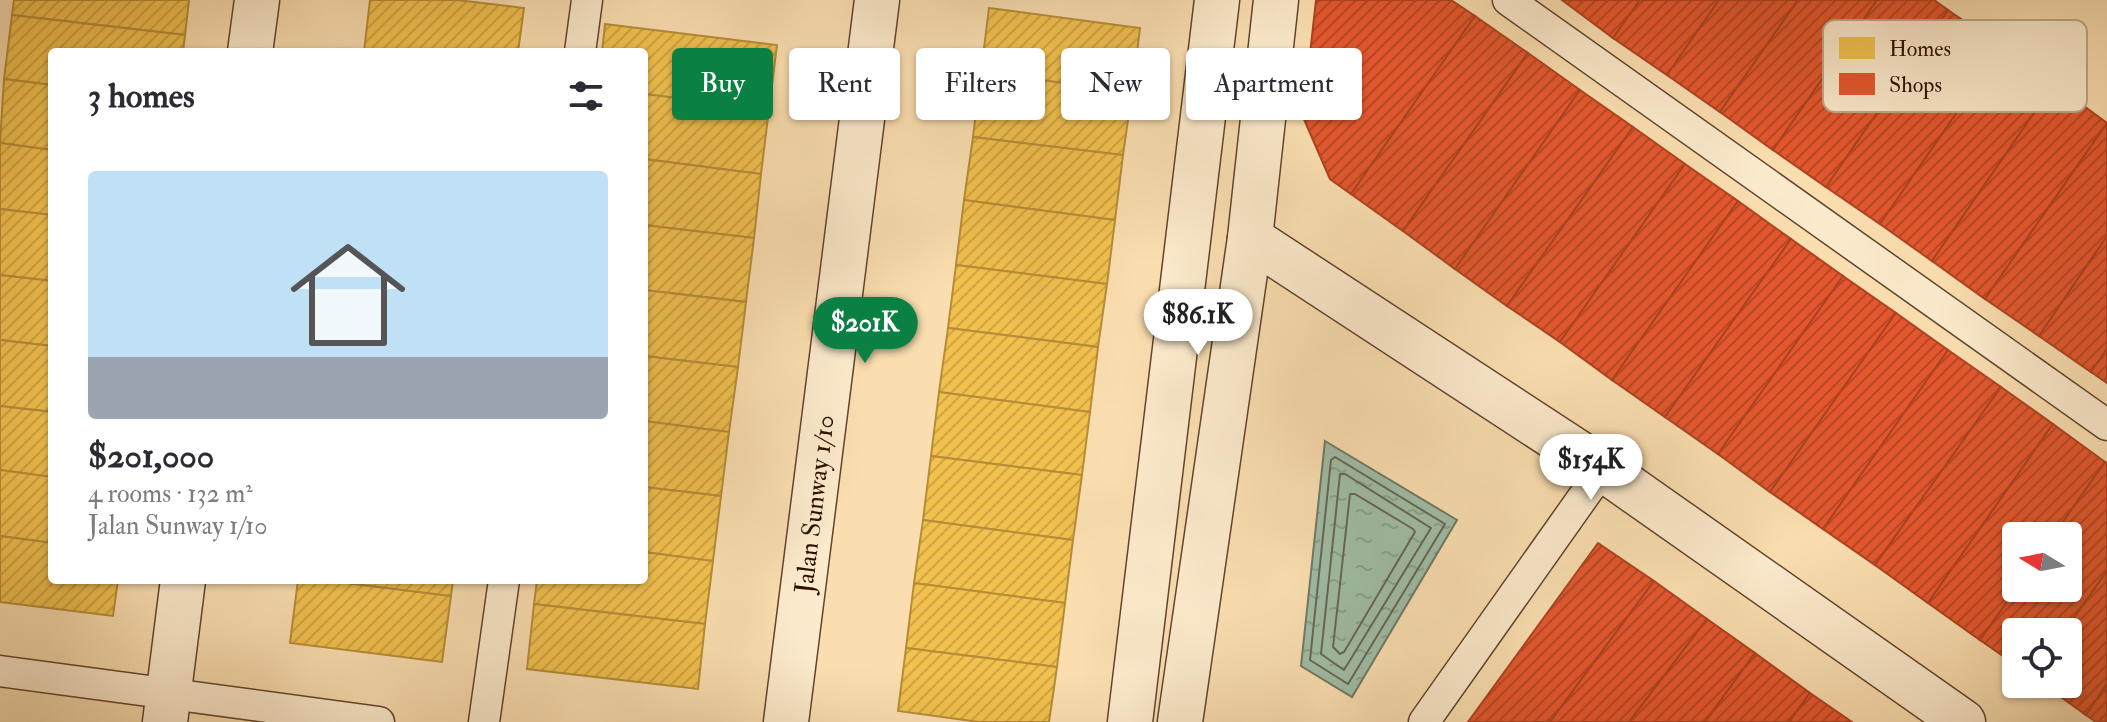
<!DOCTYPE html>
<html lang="en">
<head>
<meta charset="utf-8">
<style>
  body { margin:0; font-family:"IM FELL Double Pica",serif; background:#f2f2f3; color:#2b2b33; height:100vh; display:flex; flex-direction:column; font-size:30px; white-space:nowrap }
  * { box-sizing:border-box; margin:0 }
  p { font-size:26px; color:#7c7c81 }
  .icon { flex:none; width:44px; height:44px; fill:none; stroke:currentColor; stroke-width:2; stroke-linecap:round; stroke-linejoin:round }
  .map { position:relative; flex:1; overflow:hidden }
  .details { position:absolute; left:48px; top:48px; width:600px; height:536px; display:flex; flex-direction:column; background:#fff; border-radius:8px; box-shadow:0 2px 6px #0004 }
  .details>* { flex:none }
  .top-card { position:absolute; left:672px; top:48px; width:760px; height:72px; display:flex; gap:16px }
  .needle { width:52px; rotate:280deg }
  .buttons { position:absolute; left:2002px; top:522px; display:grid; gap:16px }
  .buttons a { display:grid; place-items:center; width:80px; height:80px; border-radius:8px; background:#fff; box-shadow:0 2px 6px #0004; font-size:40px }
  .price { position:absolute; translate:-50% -68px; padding:0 18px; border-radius:28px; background:#fff; color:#222; font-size:26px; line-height:52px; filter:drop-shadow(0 2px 4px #0008) }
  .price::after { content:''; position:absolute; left:50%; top:48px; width:24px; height:18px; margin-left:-12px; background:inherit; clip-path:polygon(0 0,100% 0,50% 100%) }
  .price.on { background:#0b8043; color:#fff }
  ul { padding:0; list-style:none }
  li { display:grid; align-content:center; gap:16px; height:424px; padding:0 40px }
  li span { display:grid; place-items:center; height:248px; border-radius:8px; color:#555 }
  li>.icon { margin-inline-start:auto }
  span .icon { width:144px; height:144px; fill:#fffc; stroke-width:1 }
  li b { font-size:34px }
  h2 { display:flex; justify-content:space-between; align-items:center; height:96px; padding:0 40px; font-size:34px }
  .chip { padding:0 28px; border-radius:8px; background:#fff; box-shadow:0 2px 6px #0004; font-size:28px; line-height:72px }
  .chip.on { background:#0b8043; color:#fff }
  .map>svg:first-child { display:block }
  .water { fill:url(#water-ripples); stroke:#727864; stroke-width:2 }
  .homes { fill:url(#homes-hatch); stroke:#b78c37; stroke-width:2 }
  .shops { fill:url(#shops-hatch); stroke:#ad4220; stroke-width:2 }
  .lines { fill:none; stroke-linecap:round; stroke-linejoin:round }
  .shore { stroke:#666654; stroke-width:2 }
  .service-casing { stroke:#61442c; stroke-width:33 }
  .minor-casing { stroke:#61442c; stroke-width:47 }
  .service { stroke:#fceacc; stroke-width:30 }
  .minor { stroke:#fceacc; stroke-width:44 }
  .labels { text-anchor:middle; stroke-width:8; stroke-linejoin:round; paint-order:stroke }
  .street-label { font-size:26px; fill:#2e1000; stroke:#fceacc }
  .key { fill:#fceacc; stroke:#bea98f; stroke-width:2 }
  .key-label { font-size:22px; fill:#2e1000 }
</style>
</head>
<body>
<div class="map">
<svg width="2107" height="722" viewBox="0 0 2107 722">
  <defs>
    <pattern id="water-ripples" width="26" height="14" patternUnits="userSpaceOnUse" patternTransform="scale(2)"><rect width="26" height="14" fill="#9fbda7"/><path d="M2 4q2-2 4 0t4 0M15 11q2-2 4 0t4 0" fill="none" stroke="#89a18e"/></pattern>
    <pattern id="homes-hatch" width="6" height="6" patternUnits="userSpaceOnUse" patternTransform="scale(2)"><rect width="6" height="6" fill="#f2c14e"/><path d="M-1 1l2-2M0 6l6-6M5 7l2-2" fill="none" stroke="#d0a542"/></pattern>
    <pattern id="shops-hatch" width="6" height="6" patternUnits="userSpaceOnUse" patternTransform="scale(2)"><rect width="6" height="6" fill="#e4572e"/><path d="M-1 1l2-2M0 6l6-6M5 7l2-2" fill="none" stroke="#b94725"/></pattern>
  </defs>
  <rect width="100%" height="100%" fill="#fadeb0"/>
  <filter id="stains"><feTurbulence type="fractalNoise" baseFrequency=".0025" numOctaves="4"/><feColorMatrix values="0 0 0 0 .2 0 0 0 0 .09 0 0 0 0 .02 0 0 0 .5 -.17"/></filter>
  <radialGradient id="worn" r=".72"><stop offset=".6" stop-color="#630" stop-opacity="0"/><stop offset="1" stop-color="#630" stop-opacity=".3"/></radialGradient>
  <polygon class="water" points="1325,441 1457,520 1352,697 1301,666"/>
  <g class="homes">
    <polygon points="14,0 189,0 185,35 12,15"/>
    <polygon points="370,0 457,0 524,8 518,52 364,52"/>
    <polygon points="989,8 1140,28 1132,92 981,72"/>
    <polygon points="12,15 185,35 183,52 52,52 52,85 4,79"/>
    <polygon points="605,24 777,45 769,109 644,94 644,52 602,52"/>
    <polygon points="981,72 1132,92 1123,155 973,137"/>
    <polygon points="4,79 52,85 52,150 0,143"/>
    <polygon points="644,94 769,109 761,174 644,159"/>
    <polygon points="973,137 1123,155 1115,220 964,200"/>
    <polygon points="0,143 52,150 52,215 0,209"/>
    <polygon points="644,159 761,174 754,238 644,225"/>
    <polygon points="964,200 1115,220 1107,284 956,265"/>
    <polygon points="0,209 52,215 52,281 0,275"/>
    <polygon points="644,225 754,238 746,302 644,290"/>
    <polygon points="956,265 1107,284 1098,347 948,328"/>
    <polygon points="0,275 52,281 52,346 0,340"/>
    <polygon points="644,290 746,302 738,367 644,356"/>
    <polygon points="948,328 1098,347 1090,412 939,392"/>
    <polygon points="0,340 52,346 52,412 0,406"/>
    <polygon points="644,356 738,367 729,432 644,421"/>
    <polygon points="939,392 1090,412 1082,475 931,456"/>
    <polygon points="0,406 52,412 52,477 0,470"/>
    <polygon points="644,421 729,432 721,496 644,487"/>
    <polygon points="931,456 1082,475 1073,540 923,520"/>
    <polygon points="0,470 52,477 52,543 0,536"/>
    <polygon points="644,487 721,496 713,561 644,552"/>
    <polygon points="923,520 1073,540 1065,603 914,583"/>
    <polygon points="0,536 52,543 52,580 118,580 113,616 0,602"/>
    <polygon points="644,552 713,561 705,624 534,604 537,580 644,580"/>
    <polygon points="298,580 323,580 451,596 442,662 290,643"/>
    <polygon points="323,580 453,580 451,596"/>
    <polygon points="914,583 1065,603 1057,667 906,648"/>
    <polygon points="534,604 705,624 698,689 527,669"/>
    <polygon points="906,648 1057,667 1049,722 979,722 898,711"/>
  </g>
  <g class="shops">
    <polygon points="1316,0 1451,0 1475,16 1351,194 1330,179 1303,117"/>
    <polygon points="1562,0 1640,0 1613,38"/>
    <polygon points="1640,0 1719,0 1667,75 1613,38"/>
    <polygon points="1719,0 1798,0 1720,112 1667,75"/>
    <polygon points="1798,0 1877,0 1773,150 1720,112"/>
    <polygon points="1877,0 1934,0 1948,10 1826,187 1773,150"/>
    <polygon points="1948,10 2002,47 1880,224 1826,187"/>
    <polygon points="1475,16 1528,53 1403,231 1351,194"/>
    <polygon points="2002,47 2054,84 1932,261 1880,224"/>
    <polygon points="1528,53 1580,90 1455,269 1403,231"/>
    <polygon points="2054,84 2107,123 1985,299 1932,261"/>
    <polygon points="1580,90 1633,127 1507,306 1455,269"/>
    <polygon points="2107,123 2107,236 2039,336 1985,299"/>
    <polygon points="1633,127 1685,164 1560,342 1507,306"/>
    <polygon points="1685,164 1738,201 1612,380 1560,342"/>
    <polygon points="1738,201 1791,239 1665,417 1612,380"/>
    <polygon points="2107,236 2107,349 2091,372 2039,336"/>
    <polygon points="1791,239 1843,276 1718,454 1665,417"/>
    <polygon points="1843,276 1896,313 1770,492 1718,454"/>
    <polygon points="1896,313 1948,350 1823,529 1770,492"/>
    <polygon points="2107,349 2107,383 2091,372"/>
    <polygon points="1948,350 2001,387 1875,565 1823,529"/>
    <polygon points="2001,387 2053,424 1928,603 1875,565"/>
    <polygon points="2053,424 2105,462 2053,536 2016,536 2017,588 1980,640 1928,603"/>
    <polygon points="2105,462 2107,463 2107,571 2064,632 2016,632 2016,665 1980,640 2017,588 2068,588 2068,536 2053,536"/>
    <polygon points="1598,543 1654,581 1550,722 1468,722"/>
    <polygon points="2107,571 2107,684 2086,715 2043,684 2068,684 2068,632 2064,632"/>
    <polygon points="1654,581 1707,619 1629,722 1550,722"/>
    <polygon points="1707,619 1755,653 1705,722 1629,722"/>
    <polygon points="1755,653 1810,693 1789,722 1705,722"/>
    <polygon points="2107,684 2107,722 2096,722 2086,715"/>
    <polygon points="1810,693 1852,722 1789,722"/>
  </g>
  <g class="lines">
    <g class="shore">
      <polygon points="1335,457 1445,524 1348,684 1310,660 1331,460"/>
      <polygon points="1340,474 1345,474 1431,528 1344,670 1321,654"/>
      <polygon points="1350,494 1355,494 1413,529 1415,532 1344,652 1340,654 1333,647"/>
    </g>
    <g class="service-casing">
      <g id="service">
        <polyline points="1508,0 2107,425"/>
        <polyline points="580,52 587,0"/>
        <polyline points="0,671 379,722"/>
        <polyline points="484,722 504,580"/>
        <polyline points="1424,722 1603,469"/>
      </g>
    </g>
    <g class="minor-casing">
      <g id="minor">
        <polyline points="250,52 257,0"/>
        <polyline points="1250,238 1603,469 1963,722"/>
        <polyline points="165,722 183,580"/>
        <polyline points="786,722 877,0"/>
        <polyline points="1130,722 1217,0"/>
        <polyline points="1180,722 1250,238 1276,0"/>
      </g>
    </g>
    <use href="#service" class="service"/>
    <use href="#minor" class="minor"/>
  </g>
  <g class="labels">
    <g class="street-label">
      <text transform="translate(814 504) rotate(-83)" y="9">Jalan Sunway 1/10</text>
    </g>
  </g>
  <rect x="1823" y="20" width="264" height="92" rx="12" class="key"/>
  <rect x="1839" y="37" width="36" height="22" fill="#f2c14e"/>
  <rect x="1839" y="73" width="36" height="22" fill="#e4572e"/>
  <g class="key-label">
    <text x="1889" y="56">Homes</text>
    <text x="1889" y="92">Shops</text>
  </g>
  <rect width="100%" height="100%" filter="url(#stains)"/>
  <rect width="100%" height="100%" fill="url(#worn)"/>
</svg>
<div class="buttons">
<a><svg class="needle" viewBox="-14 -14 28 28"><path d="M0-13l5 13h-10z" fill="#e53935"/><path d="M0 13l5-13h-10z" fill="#7c7c81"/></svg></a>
<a><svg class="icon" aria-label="locate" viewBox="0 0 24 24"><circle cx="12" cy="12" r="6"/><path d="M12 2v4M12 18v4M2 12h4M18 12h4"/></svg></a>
</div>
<b class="price" style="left:1198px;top:357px">$86.1K</b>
<b class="price on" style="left:865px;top:365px">$201K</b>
<b class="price" style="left:1591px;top:502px">$154K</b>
<div class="top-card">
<a class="chip on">Buy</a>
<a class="chip">Rent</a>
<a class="chip">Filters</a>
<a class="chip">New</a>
<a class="chip">Apartment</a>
</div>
<section class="details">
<h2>3 homes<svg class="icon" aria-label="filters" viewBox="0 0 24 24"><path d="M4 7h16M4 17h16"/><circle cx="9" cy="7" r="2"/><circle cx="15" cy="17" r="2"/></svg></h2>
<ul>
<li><span style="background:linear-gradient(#bfe0f5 75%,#9aa5b1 0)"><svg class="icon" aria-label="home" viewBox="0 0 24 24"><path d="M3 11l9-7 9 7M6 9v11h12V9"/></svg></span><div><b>$201,000</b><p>4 rooms · 132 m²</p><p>Jalan Sunway 1/10</p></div></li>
</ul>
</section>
</div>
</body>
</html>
